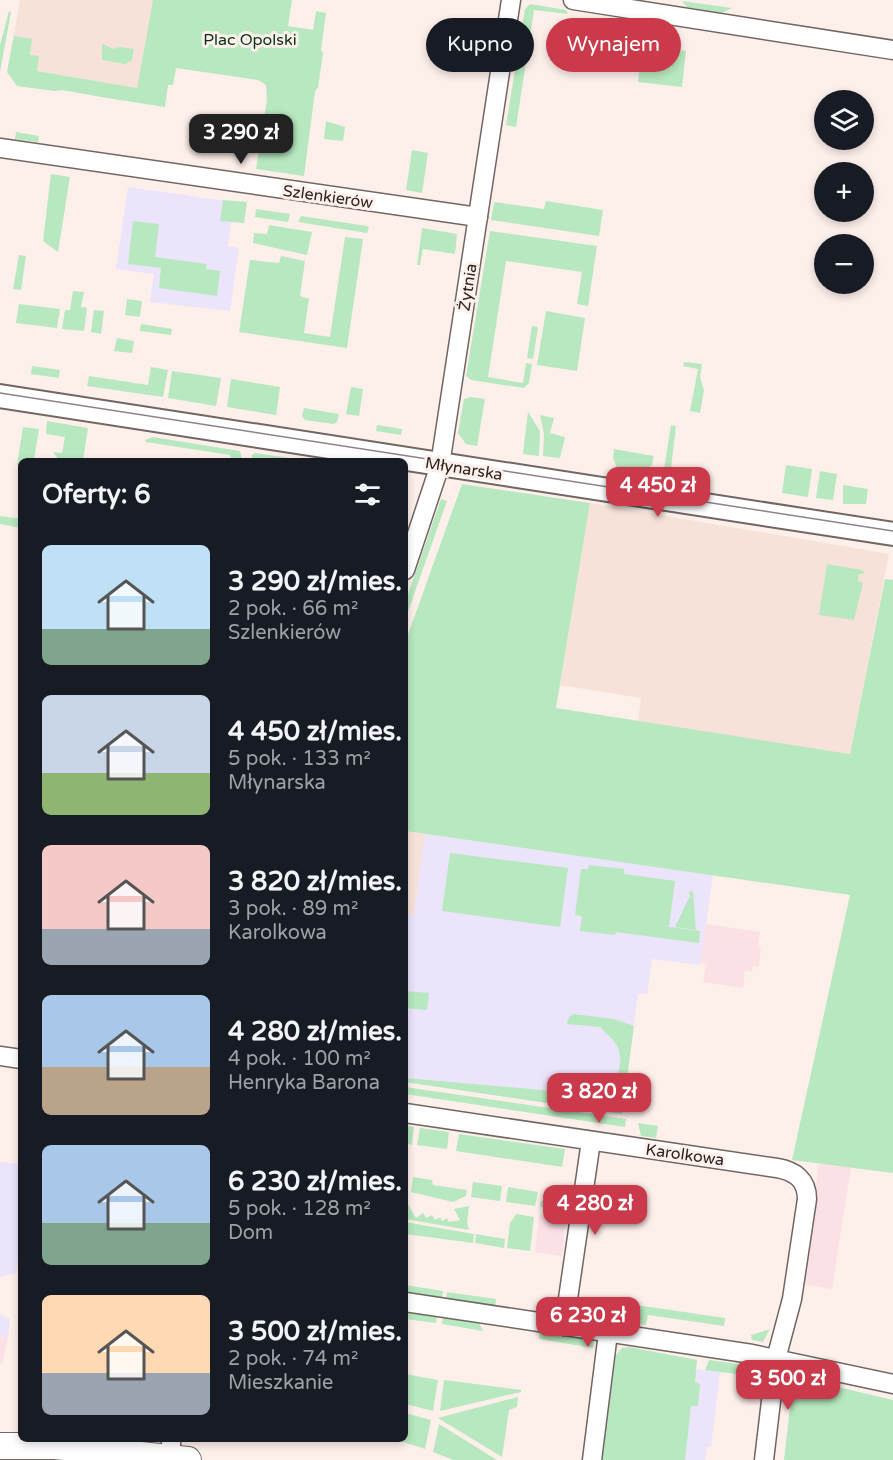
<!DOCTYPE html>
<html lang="pl">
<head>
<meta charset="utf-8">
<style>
  body { margin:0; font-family:"Varela Round",sans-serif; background:#242831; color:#f1f3f6; height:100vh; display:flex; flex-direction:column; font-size:22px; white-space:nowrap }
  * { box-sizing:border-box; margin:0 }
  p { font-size:20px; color:#9ea1a6 }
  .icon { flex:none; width:33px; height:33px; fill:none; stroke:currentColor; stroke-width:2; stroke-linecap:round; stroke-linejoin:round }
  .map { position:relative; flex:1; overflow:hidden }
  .drawer { position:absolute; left:18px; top:458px; width:390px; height:984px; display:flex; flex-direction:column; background:#171b24; border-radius:9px; box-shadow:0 3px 9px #0003 }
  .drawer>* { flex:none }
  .hud { position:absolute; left:426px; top:18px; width:376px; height:54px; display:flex; gap:12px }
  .fabs { position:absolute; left:814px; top:90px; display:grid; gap:12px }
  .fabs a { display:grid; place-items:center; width:60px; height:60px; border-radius:50%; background:#171b24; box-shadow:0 3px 9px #0003; font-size:30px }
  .price { position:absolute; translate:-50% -51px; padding:0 14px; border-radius:12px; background:#ca3a4a; color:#fff; font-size:20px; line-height:39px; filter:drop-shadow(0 2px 3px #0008) }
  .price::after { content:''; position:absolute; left:50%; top:36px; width:18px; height:14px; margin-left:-9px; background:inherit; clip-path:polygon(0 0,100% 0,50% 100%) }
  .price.selected { background:#222; color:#fff }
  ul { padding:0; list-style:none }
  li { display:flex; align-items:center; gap:18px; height:150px; padding:0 24px }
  li span { display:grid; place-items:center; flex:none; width:168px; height:120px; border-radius:9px; color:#555 }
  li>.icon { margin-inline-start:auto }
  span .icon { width:72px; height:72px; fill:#fffc; stroke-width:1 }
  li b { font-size:26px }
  h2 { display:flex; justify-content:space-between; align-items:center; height:72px; padding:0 24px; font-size:26px }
  .chip { padding:0 21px; border-radius:27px; background:#171b24; box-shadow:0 3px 9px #0003; font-size:21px; line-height:54px }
  .chip.selected { background:#ca3a4a; color:#fff }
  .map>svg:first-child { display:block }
  .built { fill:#f7e2d9 }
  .industrial { fill:#fbe1e5 }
  .education { fill:#ebe4fa }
  .green { fill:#b7e8bf }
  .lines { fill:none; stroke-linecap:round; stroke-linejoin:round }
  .minor-casing { stroke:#716661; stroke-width:21 }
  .tertiary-casing { stroke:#716661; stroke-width:26 }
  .secondary-casing { stroke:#716661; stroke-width:28 }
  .minor { stroke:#fff; stroke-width:18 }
  .tertiary { stroke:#fff; stroke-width:22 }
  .secondary { stroke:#fff; stroke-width:26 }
  .tram { stroke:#8d8380; stroke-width:1.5 }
  .labels { text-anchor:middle; stroke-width:6; stroke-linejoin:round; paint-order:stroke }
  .park-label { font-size:16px; fill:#043314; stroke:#fdefea }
  .street-label { font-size:16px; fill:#292422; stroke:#fdefea }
</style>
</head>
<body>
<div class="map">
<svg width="893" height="1460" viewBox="0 0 893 1460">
  <rect width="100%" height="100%" fill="#fdefea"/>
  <g class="built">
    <polygon points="20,0 153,0 137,88 8,66"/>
    <polygon points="590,503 889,554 850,754 638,722 641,698 560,685"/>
    <polygon points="405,831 425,834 414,916 405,915"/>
  </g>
  <g class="industrial">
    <polygon points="706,924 760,932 758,947 761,948 759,967 753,966 752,972 745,971 743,988 703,982 706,964 700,963"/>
    <polygon points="819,1163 851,1167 832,1289 802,1284"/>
    <polygon points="539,1215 566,1218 562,1256 535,1252"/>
    <polygon points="0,1335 8,1337 3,1361 0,1365"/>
  </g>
  <g class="education">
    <polygon points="128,187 234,202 228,246 239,248 230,311 150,302 154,274 116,269"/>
    <polygon points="425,834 713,875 700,965 652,959 647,994 638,994 622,1114 405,1082 405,915 414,915"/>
    <polygon points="0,1162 21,1164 21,1240 16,1273 0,1277"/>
    <polygon points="0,1314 10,1319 8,1337 0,1335"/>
    <polygon points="615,1360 720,1372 711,1447 707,1447 705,1460 602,1460"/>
  </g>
  <g class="green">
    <polygon points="153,0 292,0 288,26 313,30 316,11 326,13 321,50 323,53 318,88 315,91 304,176 256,169 267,100 266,85 258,80 176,68 173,85 168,85 165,107 107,98 62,90 55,91 17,86 7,72 14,36 32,39 30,55 39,56 37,71 137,88"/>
    <polygon points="682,1 732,8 722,13 687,7"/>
    <polygon points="530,4 566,10 568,14 534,10 516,127 506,125 525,9"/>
    <polygon points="9,11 11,12 0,72 0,45"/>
    <polygon points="102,44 114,49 119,47 134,49 132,60 125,64 102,60"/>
    <polygon points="642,46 686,51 682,87 638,82"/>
    <polygon points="326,121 345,127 343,141 324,139"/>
    <polygon points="16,132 39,136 38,142 15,139"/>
    <polygon points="412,150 428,153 422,193 406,190"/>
    <polygon points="51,174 70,177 58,252 43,241"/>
    <polygon points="223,200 247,202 244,223 220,221"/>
    <polygon points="546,201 603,210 599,236 491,220 494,202 544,209"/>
    <polygon points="256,209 290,214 288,222 255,217"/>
    <polygon points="301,216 367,226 369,228 367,233 298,222"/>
    <polygon points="133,221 159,224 155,257 207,264 206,269 220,271 217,296 159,288 161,268 128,264"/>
    <polygon points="269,225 312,232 307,255 253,243 254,233 267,234"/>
    <polygon points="422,228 457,234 455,254 423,249 420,265 417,265"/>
    <polygon points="490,231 597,246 588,306 577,304 582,272 506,261 488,377 523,383 526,363 532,364 529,383 524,388 471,380 466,376"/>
    <polygon points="345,237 363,239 347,348 239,332 250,260 279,263 281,256 305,261 300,296 309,299 304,333 330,337"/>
    <polygon points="19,255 26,256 21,290 13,289"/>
    <polygon points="73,291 84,292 81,307 87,308 84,331 62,329 65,310 70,310"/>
    <polygon points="127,299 142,301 140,317 125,315"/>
    <polygon points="19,304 60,309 57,328 16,323"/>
    <polygon points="94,310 104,311 101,334 91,332"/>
    <polygon points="546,311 585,318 577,371 537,365"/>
    <polygon points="141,324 172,329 171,335 140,331"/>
    <polygon points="532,326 538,327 533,359 527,358"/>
    <polygon points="117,338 134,341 132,353 114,351"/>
    <polygon points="684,362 702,364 700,377 704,390 700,413 690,411 698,369 683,366"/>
    <polygon points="32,366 60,370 59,378 31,374"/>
    <polygon points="151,367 168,370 163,397 87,386 89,376 148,385"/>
    <polygon points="172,371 221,378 216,406 168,398"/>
    <polygon points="231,379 280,387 276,415 227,407"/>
    <polygon points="351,387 363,389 359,416 346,414"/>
    <polygon points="471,397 485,399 477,446 466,444 458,433 464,399"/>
    <polygon points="304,408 339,414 337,422 334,424 305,420 302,416"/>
    <polygon points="528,412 540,431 539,456 523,454"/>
    <polygon points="540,415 554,418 550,433 565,437 560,458 543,456 544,434"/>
    <polygon points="47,421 88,428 83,460 59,460 53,452 62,453 65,437 46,434"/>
    <polygon points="377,425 402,429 401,435 376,431"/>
    <polygon points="671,425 676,426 670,476 663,475"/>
    <polygon points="23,427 39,429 34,460 21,460 21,465 17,465"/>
    <polygon points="153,437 240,451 242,460 232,460 230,455 146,442 145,440"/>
    <polygon points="614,449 654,456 652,465 641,472 617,468 613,458"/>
    <polygon points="255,453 289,458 289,460 252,460 252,455"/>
    <polygon points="786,465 812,469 808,497 782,493"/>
    <polygon points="676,469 699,472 698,481 675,477"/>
    <polygon points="820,471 837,474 833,500 816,498"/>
    <polygon points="462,484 590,503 556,708 850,754 885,579 893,580 893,1173 792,1160 850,895 405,831 405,643"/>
    <polygon points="843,485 868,489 866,504 843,504"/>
    <polygon points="441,499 447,501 405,620 405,603"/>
    <polygon points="0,516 21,519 21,528 0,524"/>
    <polygon points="827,564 862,570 865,574 859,574 858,581 863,583 854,620 819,615"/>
    <polygon points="450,853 568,868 560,927 442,911"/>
    <polygon points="589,865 624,869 624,874 675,881 669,927 700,931 699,943 616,932 615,935 580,931 582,916 575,915 581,869 588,869"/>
    <polygon points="693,891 696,930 675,927 690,896 689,892"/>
    <polygon points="405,991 429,993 427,1010 405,1008"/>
    <path d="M573,1014L614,1019L634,1026L622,1114L405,1082V1078L586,1094C611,1093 629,1067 616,1044C612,1037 604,1033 601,1027L567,1024L569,1017Z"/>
    <polygon points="405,1087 626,1119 625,1127 405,1094"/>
    <polygon points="638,1123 658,1126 656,1138 641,1136"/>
    <polygon points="405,1126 414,1127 412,1145 405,1143"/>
    <polygon points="420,1128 449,1132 447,1149 417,1145"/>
    <polygon points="459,1134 565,1149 562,1167 456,1151"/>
    <polygon points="413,1177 432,1180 433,1185 467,1190 466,1196 453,1202 411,1192"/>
    <polygon points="473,1182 502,1186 500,1201 471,1197"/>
    <polygon points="508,1187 538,1192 535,1206 506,1202"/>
    <polygon points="405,1199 416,1218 423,1213 426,1218 432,1215 435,1220 440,1217 442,1221 447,1218 449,1222 460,1220 454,1209 469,1206 467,1223 469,1230 405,1219"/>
    <polygon points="541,1201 568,1204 567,1210 540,1207"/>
    <polygon points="516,1214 534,1217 530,1251 507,1248 510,1223"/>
    <polygon points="405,1222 474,1234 473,1243 405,1234"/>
    <polygon points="476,1234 505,1239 504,1248 475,1243"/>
    <polygon points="405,1285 443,1291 442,1298 405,1293"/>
    <polygon points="447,1292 496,1299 495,1306 446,1299"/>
    <polygon points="595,1299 725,1318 724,1326 648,1315 646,1325 592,1317"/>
    <polygon points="405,1311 437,1316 436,1323 405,1319"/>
    <polygon points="443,1317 479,1323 483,1331 442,1324"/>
    <polygon points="770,1329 763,1342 752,1340 751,1335"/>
    <polygon points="540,1332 594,1340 593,1348 539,1339"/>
    <polygon points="629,1347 697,1360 695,1382 700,1384 698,1406 691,1406 685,1460 602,1460 615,1356 622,1348"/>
    <polygon points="709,1360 738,1364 736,1374 705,1370"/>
    <polygon points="405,1374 438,1380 433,1411 405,1404"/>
    <polygon points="804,1379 893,1400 893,1460 784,1460 792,1389"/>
    <polygon points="444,1380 521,1390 521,1392 440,1411"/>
    <polygon points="518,1397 517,1407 509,1410 502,1457 438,1418"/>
    <polygon points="405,1413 431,1420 425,1449 394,1439 405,1438"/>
    <polygon points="439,1424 497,1460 454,1460 433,1452"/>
  </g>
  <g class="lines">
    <g class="minor-casing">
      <g id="minor">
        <polyline points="573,0 893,50"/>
        <polyline points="0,148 478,217"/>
        <polyline points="405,570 440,465 511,0"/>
        <polyline points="0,1056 21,1059"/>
        <path d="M405,1113L777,1168C795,1171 807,1180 807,1199L792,1299L776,1359L764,1460"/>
        <polyline points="405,1302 752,1354 893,1384"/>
        <polyline points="564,1326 591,1141"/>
        <polyline points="171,1438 171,1460"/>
        <polyline points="592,1460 608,1333"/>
      </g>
    </g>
    <g class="tertiary-casing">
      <polyline id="tertiary" points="0,396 893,534"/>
    </g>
    <g class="secondary-casing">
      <polyline id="secondary" points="0,1446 55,1446 188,1460"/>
    </g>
    <use href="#minor" class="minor"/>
    <use href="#tertiary" class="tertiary"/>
    <use href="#secondary" class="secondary"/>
    <polyline class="tram" points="0,393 893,531"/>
  </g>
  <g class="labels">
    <g class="park-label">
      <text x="250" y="45">Plac Opolski</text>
    </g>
    <g class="street-label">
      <text transform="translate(328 196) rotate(8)" y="6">Szlenkierów</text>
      <text transform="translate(467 287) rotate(-81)" y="6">Żytnia</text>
      <text transform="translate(464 468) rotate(9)" y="6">Młynarska</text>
      <text transform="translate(685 1154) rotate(8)" y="6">Karolkowa</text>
    </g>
  </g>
</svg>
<div class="fabs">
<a><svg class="icon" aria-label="layers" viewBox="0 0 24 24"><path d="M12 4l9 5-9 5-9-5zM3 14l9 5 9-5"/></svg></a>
<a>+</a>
<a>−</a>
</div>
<b class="price selected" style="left:241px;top:165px">3 290 zł</b>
<b class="price" style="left:658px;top:518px">4 450 zł</b>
<b class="price" style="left:599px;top:1124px">3 820 zł</b>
<b class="price" style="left:595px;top:1236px">4 280 zł</b>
<b class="price" style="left:588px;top:1348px">6 230 zł</b>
<b class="price" style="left:788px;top:1411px">3 500 zł</b>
<div class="hud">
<a class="chip">Kupno</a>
<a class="chip selected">Wynajem</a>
</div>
<section class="drawer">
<h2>Oferty: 6<svg class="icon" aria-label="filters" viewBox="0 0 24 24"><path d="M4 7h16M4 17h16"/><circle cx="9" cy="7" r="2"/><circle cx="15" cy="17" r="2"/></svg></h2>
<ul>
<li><span style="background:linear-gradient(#bfe0f5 70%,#7fa58c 0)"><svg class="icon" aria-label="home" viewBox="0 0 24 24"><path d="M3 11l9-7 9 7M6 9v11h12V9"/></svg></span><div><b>3 290 zł/mies.</b><p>2 pok. · 66 m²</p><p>Szlenkierów</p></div></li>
<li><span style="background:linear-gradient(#c9d6e8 65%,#8fb573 0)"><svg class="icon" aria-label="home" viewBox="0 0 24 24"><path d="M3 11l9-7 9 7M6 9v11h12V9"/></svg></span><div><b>4 450 zł/mies.</b><p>5 pok. · 133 m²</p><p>Młynarska</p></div></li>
<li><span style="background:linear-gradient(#f6c9c9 70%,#9aa5b1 0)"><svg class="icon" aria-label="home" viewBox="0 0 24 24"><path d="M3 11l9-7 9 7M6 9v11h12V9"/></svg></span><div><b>3 820 zł/mies.</b><p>3 pok. · 89 m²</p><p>Karolkowa</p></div></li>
<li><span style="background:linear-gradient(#a9c7e8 60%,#b9a48a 0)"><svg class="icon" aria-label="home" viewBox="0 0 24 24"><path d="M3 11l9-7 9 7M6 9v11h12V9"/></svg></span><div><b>4 280 zł/mies.</b><p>4 pok. · 100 m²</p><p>Henryka Barona</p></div></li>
<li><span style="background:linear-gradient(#a9c7e8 65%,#7fa58c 0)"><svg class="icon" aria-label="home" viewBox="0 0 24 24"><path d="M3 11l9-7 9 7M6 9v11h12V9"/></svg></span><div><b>6 230 zł/mies.</b><p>5 pok. · 128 m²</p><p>Dom</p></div></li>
<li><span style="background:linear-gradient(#ffd9b3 65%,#9aa5b1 0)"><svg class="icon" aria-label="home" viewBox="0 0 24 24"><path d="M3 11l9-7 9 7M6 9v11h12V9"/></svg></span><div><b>3 500 zł/mies.</b><p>2 pok. · 74 m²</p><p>Mieszkanie</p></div></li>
</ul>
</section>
</div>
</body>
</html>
